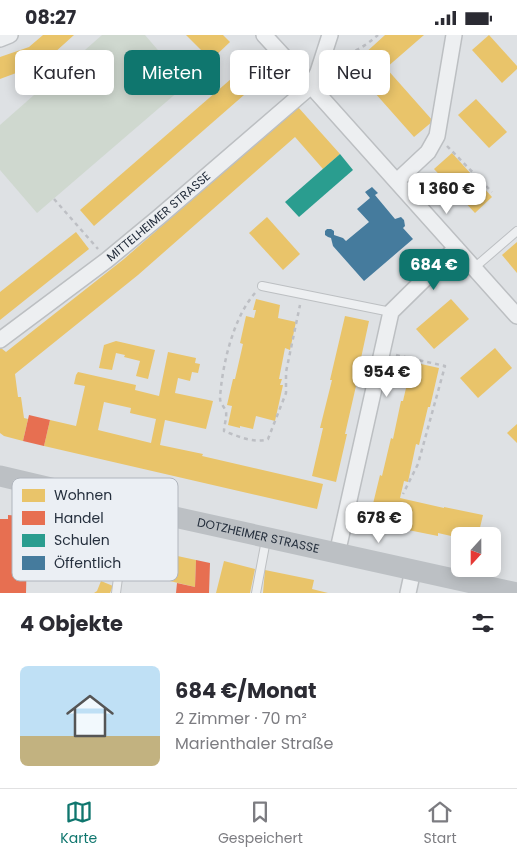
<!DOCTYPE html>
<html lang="de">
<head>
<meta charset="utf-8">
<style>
  body { margin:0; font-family:Poppins,sans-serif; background:#f2f2f3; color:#2b2b33; height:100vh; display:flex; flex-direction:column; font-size:19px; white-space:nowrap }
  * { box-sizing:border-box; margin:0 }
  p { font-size:16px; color:#7c7c81 }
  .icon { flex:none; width:28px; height:28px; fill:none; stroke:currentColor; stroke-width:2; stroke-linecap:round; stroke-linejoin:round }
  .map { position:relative; height:558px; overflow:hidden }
  .panel { display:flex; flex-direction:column; background:#fff; flex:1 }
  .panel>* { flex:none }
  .hud { position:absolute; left:15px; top:15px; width:488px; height:45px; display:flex; gap:10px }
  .needle { width:32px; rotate:201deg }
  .buttons { position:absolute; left:451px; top:492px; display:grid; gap:10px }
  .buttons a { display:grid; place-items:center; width:50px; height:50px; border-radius:8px; background:#fff; box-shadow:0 2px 12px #0003; font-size:25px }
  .price { position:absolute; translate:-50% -42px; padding:0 11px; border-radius:10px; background:#fff; color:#222; font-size:16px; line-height:32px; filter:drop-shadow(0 1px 2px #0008) }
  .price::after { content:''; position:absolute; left:50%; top:30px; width:15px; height:11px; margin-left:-8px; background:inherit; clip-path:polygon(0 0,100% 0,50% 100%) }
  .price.active { background:#0f766e; color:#fff }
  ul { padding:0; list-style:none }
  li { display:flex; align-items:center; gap:15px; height:125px; padding:0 20px }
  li+li { border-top:1px solid #e1e1e2 }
  li span { display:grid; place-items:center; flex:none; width:140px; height:100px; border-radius:8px; color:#555 }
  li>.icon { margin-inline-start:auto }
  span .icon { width:60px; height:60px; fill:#fffc; stroke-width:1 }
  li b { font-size:21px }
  h2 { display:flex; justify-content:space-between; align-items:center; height:60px; padding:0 20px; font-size:21px }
  .chip { padding:0 18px; border-radius:8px; background:#fff; box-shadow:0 2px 12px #0003; font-size:18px; line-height:45px }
  .chip.active { background:#0f766e; color:#fff }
  .status { display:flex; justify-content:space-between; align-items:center; height:35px; padding:0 25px; background:#fff; direction:ltr }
  .status svg { height:14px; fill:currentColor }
  .menu { display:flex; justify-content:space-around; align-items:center; height:70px; border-top:1px solid #e1e1e2; background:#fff; font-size:14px; color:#7c7c81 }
  .menu a { display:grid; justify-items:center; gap:2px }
  .menu .active { color:#0f766e }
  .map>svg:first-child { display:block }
  .green { fill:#cfd8cf }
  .homes { fill:#e9c46a; fill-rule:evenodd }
  .shops { fill:#e76f51 }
  .schools { fill:#2a9d8f }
  .public { fill:#457b9d }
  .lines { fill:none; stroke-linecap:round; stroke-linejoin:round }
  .service-casing { stroke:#bcbfc2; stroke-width:10 }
  .minor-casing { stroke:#bcbfc2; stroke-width:18 }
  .path { stroke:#bdbfc4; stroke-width:2.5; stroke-dasharray:4 4; stroke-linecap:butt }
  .service { stroke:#edeff1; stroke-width:8 }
  .minor { stroke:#edeff1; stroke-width:15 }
  .secondary { stroke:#bcc0c4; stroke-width:21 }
  .labels { text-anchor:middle; stroke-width:5; stroke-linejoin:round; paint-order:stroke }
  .street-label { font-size:12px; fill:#252f3d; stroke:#ebeff4 }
  .key { fill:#ebeff4; stroke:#b0b5bd; stroke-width:1 }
  .key-label { font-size:14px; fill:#252f3d }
</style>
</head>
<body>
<div class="status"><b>08:27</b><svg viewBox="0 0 49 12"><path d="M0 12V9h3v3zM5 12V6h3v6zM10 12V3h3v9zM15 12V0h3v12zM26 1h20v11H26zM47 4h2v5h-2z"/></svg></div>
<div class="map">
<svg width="517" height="558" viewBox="0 0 517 558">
  <rect width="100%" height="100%" fill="#dee1e4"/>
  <polygon class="green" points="102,0 145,0 187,49 37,178 0,135 0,90"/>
  <g class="homes">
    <polygon points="43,0 74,0 43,28 0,44 0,22 29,12"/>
    <polygon points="186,0 223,0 230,7 211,25"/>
    <polygon points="385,0 424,0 386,33 433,86 414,102 351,31"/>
    <polygon points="489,0 517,31 517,34 502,48 472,15"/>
    <polygon points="254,24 268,39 94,191 80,175"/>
    <polygon points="476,64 507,97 489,113 458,80"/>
    <polygon points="298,72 340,119 323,134 295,102 138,240 15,339 18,362 21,362 24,383 28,384 23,406 4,401 0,398 0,314 1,313 6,317 124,224"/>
    <polygon points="452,118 492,162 475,178 434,134"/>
    <polygon points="267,182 300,219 283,235 249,198"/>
    <polygon points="76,197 89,214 0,285 0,257"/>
    <polygon points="517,207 517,238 502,220"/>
    <polygon points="256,264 280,270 278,283 296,287 290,315 285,313 279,344 282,344 280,350 283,350 275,386 256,381 253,394 240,391 240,393 228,390 232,371 227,370 233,344 235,344 243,309 240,308 246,281 254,283 256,275 253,275"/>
    <polygon points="451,264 469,284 434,314 416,294"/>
    <polygon points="345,281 369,286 355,351 356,351 345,399 347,399 336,447 312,441 323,393 320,393 332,345 330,345"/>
    <polygon points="116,306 155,315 148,344 136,341 140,326 124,322 125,320 116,318 112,335 99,333 104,310"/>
    <polygon points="495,313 512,333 478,363 460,343"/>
    <path d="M168,317L196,323L195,328L200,329L198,338L192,337L190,346L178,343L175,358L213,366L206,394L165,385L160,410L203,419L202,421L323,449L317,474L44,411L50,385L76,391L85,351L74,349L76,340L78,337L136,350L135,355L159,361ZM104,367L131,373L130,378L156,384L151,408L98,395Z"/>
    <polygon points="412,327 439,333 430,372 428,372 419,410 416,409 408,447 404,446 400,463 444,473 444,472 483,480 478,501 460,501 460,503 438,498 438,501 398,493 400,484 371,477 380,440 382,441 391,403 393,404 401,366 403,366"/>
    <polygon points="517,389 517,408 507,398"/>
    <polygon points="35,495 56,495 196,525 195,552 56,519 35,519"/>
    <polygon points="224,526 255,534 250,558 216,558"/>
    <polygon points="265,535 314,545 312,554 328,558 263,558"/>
    <polygon points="101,546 113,551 110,558 94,558 97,556"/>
  </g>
  <g class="shops">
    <polygon points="29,380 50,385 44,411 23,406"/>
    <polygon points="8,480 21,481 21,494 35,495 35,519 27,518 26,558 0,558 0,484 8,484"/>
    <polygon points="196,525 210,528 209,558 176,558 177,548 195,552"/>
  </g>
  <polygon class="schools" points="340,119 353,135 299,182 285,167"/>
  <polygon class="public" points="372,152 378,158 375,160 395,184 401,182 404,185 405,191 403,193 413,204 364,246 333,211 331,203 328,202 325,200 325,196 327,194 331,194 334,196 334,200 343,203 346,206 369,187 357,174 370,163 365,157"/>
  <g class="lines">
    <g class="service-casing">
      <g id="service">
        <polyline points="474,233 517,196"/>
        <polyline points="262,251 391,277"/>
        <polyline points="79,500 87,463"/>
        <polyline points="129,510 136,475"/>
        <polyline points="116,558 118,543 125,535"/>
        <polyline points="256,558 266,505"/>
      </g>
    </g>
    <g class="minor-casing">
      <g id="minor">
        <polyline points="264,0 311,51 517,281"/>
        <polyline points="0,4 10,0"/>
        <polyline points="397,146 428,117 437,101 454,0"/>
        <path id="s1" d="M0,305L107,225L159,182L311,51L318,37L330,0"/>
        <polyline points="337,519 391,277 456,213"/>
        <polyline points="408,558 413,535"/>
      </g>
    </g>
    <g class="path">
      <path d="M340,19C356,18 366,10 378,0"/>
      <polyline points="447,111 492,157"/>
      <polyline points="54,164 98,214"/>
      <path d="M255,258C233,283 222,331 220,363C220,369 225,372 226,377C227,382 224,391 224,396C237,401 255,409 268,404L286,358V337L300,270"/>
      <polyline points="396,320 445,331 418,429 403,459"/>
      <polyline points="362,478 397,486"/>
    </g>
    <use href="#service" class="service"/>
    <use href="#minor" class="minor"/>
    <path class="secondary" id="s2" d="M0,441L170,481L517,558"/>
  </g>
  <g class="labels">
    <g class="street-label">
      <text dy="4" stroke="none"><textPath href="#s1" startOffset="201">MITTELHEIMER STRASSE</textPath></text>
      <text dy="4" stroke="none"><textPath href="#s2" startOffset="265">DOTZHEIMER STRASSE</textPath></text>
    </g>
  </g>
  <rect x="12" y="443" width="166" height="103" rx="8" class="key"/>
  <rect x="22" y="454" width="23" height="13" fill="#e9c46a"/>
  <rect x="22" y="476" width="23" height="14" fill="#e76f51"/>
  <rect x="22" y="499" width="23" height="13" fill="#2a9d8f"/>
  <rect x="22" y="521" width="23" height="14" fill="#457b9d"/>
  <g class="key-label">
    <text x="54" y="465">Wohnen</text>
    <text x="54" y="488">Handel</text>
    <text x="54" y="510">Schulen</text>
    <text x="54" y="533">Öffentlich</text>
  </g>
</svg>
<div class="buttons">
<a><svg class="needle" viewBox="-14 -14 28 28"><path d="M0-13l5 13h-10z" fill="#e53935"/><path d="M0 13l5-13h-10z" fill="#7c7c81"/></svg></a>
</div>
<b class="price" style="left:447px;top:180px">1 360 €</b>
<b class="price active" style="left:434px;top:256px">684 €</b>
<b class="price" style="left:387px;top:363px">954 €</b>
<b class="price" style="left:379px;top:509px">678 €</b>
<div class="hud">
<a class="chip">Kaufen</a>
<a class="chip active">Mieten</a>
<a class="chip">Filter</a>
<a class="chip">Neu</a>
</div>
</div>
<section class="panel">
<h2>4 Objekte<svg class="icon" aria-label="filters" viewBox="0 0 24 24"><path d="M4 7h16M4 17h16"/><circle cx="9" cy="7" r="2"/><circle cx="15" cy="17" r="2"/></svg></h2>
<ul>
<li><span style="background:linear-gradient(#bfe0f5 70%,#c2b280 0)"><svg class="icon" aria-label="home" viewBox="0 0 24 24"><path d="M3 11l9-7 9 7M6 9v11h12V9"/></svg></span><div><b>684 €/Monat</b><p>2 Zimmer · 70 m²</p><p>Marienthaler Straße</p></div></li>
</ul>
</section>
<nav class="menu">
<a class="active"><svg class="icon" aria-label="map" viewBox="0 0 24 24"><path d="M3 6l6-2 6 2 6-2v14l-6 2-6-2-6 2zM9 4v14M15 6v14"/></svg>Karte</a>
<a><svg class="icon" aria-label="saved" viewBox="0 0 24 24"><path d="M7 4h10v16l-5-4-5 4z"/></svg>Gespeichert</a>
<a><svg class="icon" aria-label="home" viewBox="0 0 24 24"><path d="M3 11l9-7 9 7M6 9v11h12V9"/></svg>Start</a>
</nav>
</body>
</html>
